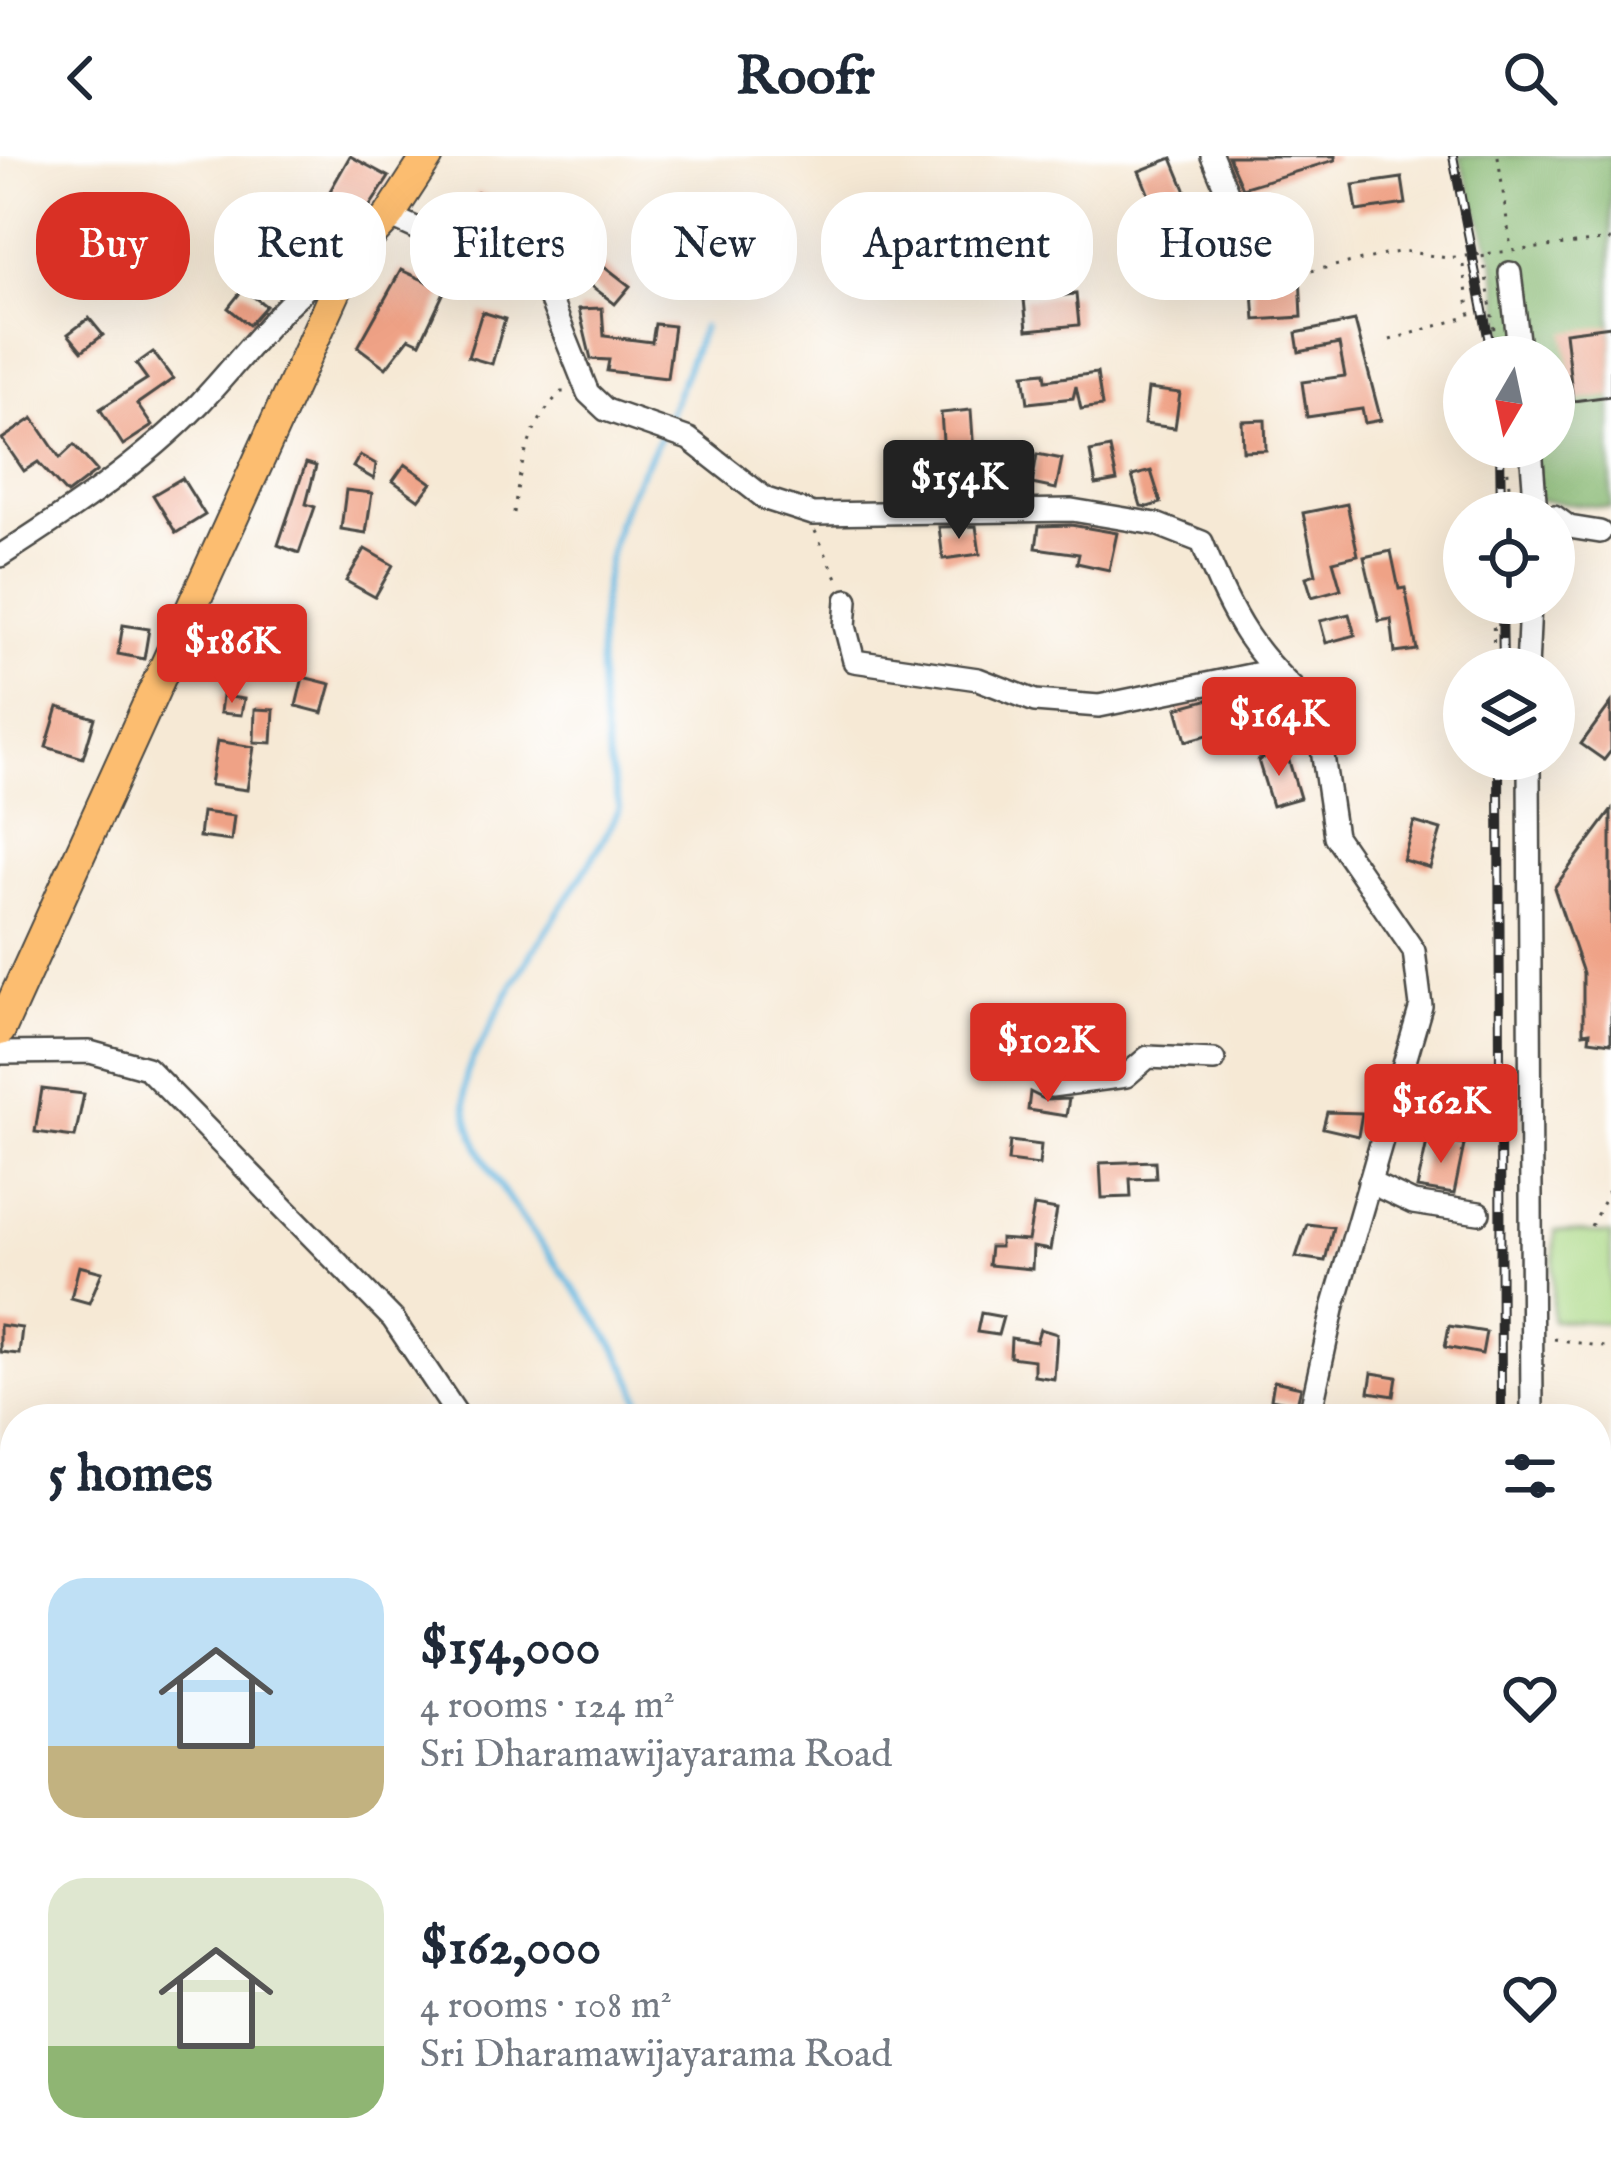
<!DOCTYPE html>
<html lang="en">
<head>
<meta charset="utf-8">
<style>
  body { margin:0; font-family:"IM FELL English",serif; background:#f6f6f7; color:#1f2937; height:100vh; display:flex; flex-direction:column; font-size:45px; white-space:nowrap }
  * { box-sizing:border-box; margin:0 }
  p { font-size:39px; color:#747a83 }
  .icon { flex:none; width:66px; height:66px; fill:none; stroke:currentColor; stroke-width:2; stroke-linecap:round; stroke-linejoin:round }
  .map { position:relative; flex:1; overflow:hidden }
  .sheet { position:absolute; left:0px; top:1248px; width:1611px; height:768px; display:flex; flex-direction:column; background:#fff; border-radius:48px 48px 0 0; box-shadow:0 12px 48px #0002 }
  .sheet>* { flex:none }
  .banner { position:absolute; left:36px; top:36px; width:1539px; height:108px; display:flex; gap:24px }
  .needle { width:78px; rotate:189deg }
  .controls { position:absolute; left:1443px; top:180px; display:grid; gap:24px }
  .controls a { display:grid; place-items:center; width:132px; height:132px; border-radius:50%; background:#fff; box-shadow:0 12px 48px #0002; font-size:60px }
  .price { position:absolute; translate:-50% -102px; padding:0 27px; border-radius:12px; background:#d93025; color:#fff; font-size:39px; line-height:78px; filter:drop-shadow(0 3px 6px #0008) }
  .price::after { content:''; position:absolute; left:50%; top:72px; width:36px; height:27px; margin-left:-18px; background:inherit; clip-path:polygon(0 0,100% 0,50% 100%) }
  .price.on { background:#222; color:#fff }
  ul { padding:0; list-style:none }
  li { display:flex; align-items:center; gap:36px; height:300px; padding:0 48px }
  li span { display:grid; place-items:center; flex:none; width:336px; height:240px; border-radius:36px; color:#555 }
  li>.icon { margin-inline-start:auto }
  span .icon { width:144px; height:144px; fill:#fffc; stroke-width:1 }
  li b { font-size:51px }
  h2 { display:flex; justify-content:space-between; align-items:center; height:144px; padding:0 48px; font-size:51px }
  .pill { padding:0 42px; border-radius:48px; background:#fff; box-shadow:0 12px 48px #0002; font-size:42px; line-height:108px }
  .pill.on { background:#d93025; color:#fff }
  header { display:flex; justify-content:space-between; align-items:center; height:156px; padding:0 48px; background:#fff; font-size:54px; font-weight:700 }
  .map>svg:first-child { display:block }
  .green { fill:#aad885; stroke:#6a8258; stroke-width:3 }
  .forest { fill:#87b872; stroke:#59724e; stroke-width:3 }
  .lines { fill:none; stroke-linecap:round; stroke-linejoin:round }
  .stream { stroke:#66b9e2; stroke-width:6 }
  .building { fill:#efa286 }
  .minor-casing { stroke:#494844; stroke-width:26 }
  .highway-casing { stroke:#494844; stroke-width:34 }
  .path { stroke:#494844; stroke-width:3; stroke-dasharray:3 9; stroke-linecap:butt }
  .minor { stroke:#fff; stroke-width:21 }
  .highway { stroke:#fcbd6f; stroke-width:30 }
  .rail-casing { stroke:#2b2b2b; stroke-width:10 }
  .rail { stroke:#fff; stroke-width:6; stroke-dasharray:18; stroke-linecap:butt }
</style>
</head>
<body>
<header><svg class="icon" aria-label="back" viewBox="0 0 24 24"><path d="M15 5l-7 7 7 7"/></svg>Roofr<svg class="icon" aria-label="search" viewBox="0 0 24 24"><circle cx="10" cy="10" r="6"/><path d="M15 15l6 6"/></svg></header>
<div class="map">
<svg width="1611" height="2016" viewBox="0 0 1611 2016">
  <rect width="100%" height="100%" fill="#fff"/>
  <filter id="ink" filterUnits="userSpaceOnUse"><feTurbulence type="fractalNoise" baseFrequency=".00833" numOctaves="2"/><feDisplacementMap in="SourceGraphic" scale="24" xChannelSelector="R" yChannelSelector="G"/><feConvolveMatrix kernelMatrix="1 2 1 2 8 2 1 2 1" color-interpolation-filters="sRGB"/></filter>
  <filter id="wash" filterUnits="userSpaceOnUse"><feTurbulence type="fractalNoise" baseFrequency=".004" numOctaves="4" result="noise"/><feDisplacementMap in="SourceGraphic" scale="48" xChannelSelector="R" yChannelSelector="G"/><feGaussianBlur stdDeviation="2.7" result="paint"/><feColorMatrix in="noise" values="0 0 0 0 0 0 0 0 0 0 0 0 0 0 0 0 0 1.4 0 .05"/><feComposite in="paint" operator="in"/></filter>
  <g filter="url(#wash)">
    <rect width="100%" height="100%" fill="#f6e9d5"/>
    <g class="green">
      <polygon points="1555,1075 1611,1078 1611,1167 1552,1164"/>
      <polygon points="489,2001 700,2001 710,2016 492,2016"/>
    </g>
    <polygon class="forest" points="1459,0 1611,0 1611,352 1530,343 1522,291 1554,291 1554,201 1508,201 1494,105"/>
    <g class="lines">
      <g class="stream">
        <polyline points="665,269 703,171"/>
        <path d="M644,1263C631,1160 447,1021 466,921C469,905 483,886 490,872C527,794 582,729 620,652C595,563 592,464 616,374C624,342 646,310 660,281"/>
        <polyline points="818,2001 832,2016"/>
      </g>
    </g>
    <g id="blocks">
      <g class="building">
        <polygon points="350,0 389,21 366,56 330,35"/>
        <polygon points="1228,0 1335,0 1335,4 1242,32"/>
        <polygon points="1172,2 1186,36 1153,49 1139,15"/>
        <polygon points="1402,22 1406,48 1357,55 1353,29"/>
        <polygon points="478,36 510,51 499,76 466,60"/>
        <polygon points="595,103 630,130 615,148 581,122"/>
        <circle cx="288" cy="117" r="12"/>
        <polygon points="401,114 445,134 420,187 409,182 386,212 358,191"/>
        <polygon points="1300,119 1302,161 1255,164 1252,122"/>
        <polygon points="243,133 266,150 249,169 228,152"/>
        <polygon points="1076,138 1079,169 1027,174 1024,143"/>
        <polygon points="602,152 604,180 652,186 655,168 674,170 667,222 607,215 609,204 591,203 579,153"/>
        <polygon points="482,156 505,163 492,208 468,201"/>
        <polygon points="89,162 103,179 82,195 68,178"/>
        <polygon points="1355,165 1381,264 1365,267 1362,253 1307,261 1302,226 1345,220 1339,188 1299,196 1296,177"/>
        <polygon points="1611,170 1611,240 1573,245 1565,176"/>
        <polygon points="153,196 173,223 137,248 152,270 123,289 100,253 147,223 136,208"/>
        <polygon points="1045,216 1046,224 1097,217 1102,250 1081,253 1076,230 1073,242 1028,247 1024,218"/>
        <polygon points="1148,233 1180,237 1175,272 1144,268"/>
        <polygon points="971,254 975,311 945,313 941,257"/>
        <polygon points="33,262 60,302 74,289 97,315 67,338 38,306 24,315 2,283"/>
        <polygon points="1265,264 1266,294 1243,295 1242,265"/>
        <polygon points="1110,292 1117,325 1096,329 1090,296"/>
        <polygon points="1037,298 1062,303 1056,333 1032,328"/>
        <polygon points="360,299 376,308 374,323 353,311"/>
        <polygon points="306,307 316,310 306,348 315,351 299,397 278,389"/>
        <polygon points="405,308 432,327 419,344 393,325"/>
        <polygon points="1151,315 1161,347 1148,351 1141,350 1132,320"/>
        <polygon points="182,322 205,359 176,377 153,339"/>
        <polygon points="346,334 372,337 366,377 341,373"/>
        <polygon points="1347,348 1358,399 1333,405 1341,433 1312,441 1306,421 1316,418 1303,357"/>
        <polygon points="1071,369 1117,377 1109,414 1077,407 1079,398 1036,392 1039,370"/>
        <polygon points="976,370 980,398 943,403 939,371"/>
        <polygon points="365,393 393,409 375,441 346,425"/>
        <polygon points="1391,395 1399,433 1405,432 1417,494 1395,497 1391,463 1379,465 1364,401"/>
        <polygon points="1349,458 1355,479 1326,487 1320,465"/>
        <polygon points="123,469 149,473 144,503 118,498"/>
        <polygon points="303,521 331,528 323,557 296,550"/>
        <polygon points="222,540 244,543 241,559 220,557"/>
        <polygon points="1217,541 1226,574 1186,585 1177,552"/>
        <polygon points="1611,547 1611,595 1604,604 1581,588"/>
        <polygon points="58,551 95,562 83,602 46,591"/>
        <polygon points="255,553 274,554 272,587 254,586"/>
        <polygon points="217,585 254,591 247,634 210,629"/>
        <polygon points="1286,595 1300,642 1272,650 1258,604"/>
        <polygon points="1611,655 1611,887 1589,884 1590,876 1583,877 1583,817 1554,732"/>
        <polygon points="202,656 234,660 231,685 199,681"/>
        <polygon points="1414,666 1441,674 1430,712 1403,704"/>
        <polygon points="42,933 84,938 75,981 35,976"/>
        <polygon points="1030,936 1046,944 1069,943 1066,960 1028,954"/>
        <polygon points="1327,956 1362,957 1358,980 1323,972"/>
        <polygon points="1428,981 1464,989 1454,1038 1417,1032"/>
        <polygon points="1010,985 1041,989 1039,1009 1008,1005"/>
        <polygon points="1155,1005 1156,1022 1130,1023 1131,1041 1102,1042 1100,1007"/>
        <polygon points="1034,1050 1057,1054 1050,1094 1033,1091 1032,1113 988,1109 990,1091 1000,1091 1000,1083 1028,1085"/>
        <polygon points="1307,1068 1333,1071 1325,1105 1296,1101"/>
        <polygon points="79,1110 102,1116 89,1147 71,1142"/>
        <polygon points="981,1157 1003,1161 998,1179 977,1176"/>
        <polygon points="0,1169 22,1172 19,1198 0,1196"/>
        <polygon points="1449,1170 1486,1176 1482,1198 1445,1191"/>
        <polygon points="1040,1173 1057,1178 1054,1223 1034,1220 1034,1204 1010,1201 1011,1182 1036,1186"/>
        <polygon points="1372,1217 1397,1221 1394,1240 1369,1236"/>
        <polygon points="1274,1225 1301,1231 1297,1248 1271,1243"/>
        <rect x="1596" y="1316" width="15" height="393"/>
        <polygon points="967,2001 980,2001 983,2016 931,2016"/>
        <polygon points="1081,2001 1144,2001 1143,2016 1080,2015"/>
        <polygon points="1218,2001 1249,2001 1248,2016 1217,2016"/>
        <polygon points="1387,2001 1441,2001 1440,2016 1387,2012"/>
      </g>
    </g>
  </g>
  <g filter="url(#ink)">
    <use href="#blocks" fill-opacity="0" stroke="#494844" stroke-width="3"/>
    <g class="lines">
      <g class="minor-casing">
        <g id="minor">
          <polyline points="1212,0 1244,76"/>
          <path d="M389,60L545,130L588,237L606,254L689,283L766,343L813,358L1072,354L1156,368L1202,386C1231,461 1254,501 1316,553L1335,680L1414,795L1421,850L1334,1149L1309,1263"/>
          <polyline points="1510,117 1520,201"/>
          <polyline points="1531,291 1536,357"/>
          <polyline points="1554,360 1569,371 1600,376"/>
          <path d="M0,400C70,355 141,308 199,248C248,197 289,134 351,100"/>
          <polyline points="847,444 845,470 854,505 978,523 1035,545 1099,550 1270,515"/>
          <polyline points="1527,513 1530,447"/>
          <polyline points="1529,603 1532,1263"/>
          <polyline points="0,897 90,896 147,912 393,1163 460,1263"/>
          <polyline points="1051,930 1126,920 1148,901 1214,904"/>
          <polyline points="1369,1026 1413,1047 1479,1057"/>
          <polyline points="995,2001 998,2016"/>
          <polyline points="1525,2001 1525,2016"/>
          <polyline points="1202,2016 1203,2001"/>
        </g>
      </g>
      <g class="highway-casing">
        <g id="highway">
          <polyline points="0,874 352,99 389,60 428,0"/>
          <polyline points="0,1733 15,1798"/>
          <polyline points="146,2001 160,2016"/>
        </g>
      </g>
      <g class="path">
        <polyline points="1498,0 1511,93"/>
        <polyline points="1263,80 1311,115 1403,95 1447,102 1611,84"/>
        <polyline points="1483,99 1498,201"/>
        <polyline points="1390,184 1470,160 1462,102"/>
        <polyline points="1506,291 1511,357"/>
        <path d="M514,357C519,312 529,268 561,236H568"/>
        <polyline points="815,375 839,426"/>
        <polyline points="1493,447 1494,513"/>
        <polyline points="1591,1070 1611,1030"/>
        <polyline points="1554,1183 1611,1192"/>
      </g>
      <use href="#minor" class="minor"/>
      <use href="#highway" class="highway"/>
      <g class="rail-casing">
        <g id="rail">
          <polyline points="1453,0 1492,201"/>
          <polyline points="1500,291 1501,357"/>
          <polyline points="1502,447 1503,513"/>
          <polyline points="1499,603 1501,1263"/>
          <polyline points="1499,2016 1499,2001"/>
        </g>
      </g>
      <use href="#rail" class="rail"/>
    </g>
  </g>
</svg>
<div class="controls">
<a><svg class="needle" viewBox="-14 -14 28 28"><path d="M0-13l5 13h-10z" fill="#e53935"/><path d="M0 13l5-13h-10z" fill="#747a83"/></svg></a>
<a><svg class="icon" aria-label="locate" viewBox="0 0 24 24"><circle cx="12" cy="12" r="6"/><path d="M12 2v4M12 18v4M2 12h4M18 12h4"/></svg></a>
<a><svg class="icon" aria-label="layers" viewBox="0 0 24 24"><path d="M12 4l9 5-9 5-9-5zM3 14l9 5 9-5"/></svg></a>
</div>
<b class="price on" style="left:959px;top:386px">$154K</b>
<b class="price" style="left:232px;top:550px">$186K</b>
<b class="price" style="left:1279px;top:623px">$164K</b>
<b class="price" style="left:1048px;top:949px">$102K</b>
<b class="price" style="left:1441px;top:1010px">$162K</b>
<div class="banner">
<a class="pill on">Buy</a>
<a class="pill">Rent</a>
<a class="pill">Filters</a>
<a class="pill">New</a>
<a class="pill">Apartment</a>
<a class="pill">House</a>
</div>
<section class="sheet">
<h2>5 homes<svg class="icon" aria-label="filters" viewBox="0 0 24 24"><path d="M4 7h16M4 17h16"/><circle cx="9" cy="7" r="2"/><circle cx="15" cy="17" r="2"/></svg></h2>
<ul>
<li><span style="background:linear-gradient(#bfe0f5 70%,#c2b280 0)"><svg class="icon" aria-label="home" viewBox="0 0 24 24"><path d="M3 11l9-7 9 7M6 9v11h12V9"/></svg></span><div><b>$154,000</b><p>4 rooms · 124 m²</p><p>Sri Dharamawijayarama Road</p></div><svg class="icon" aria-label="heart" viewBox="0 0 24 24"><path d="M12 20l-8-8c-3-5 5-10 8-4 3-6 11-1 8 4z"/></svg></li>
<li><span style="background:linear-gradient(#dfe7d0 70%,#8fb573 0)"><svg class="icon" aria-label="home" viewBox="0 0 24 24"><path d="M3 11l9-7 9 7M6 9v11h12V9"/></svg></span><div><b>$162,000</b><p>4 rooms · 108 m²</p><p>Sri Dharamawijayarama Road</p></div><svg class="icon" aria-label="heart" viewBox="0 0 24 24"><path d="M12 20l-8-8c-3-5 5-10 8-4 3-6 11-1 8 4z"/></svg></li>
</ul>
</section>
</div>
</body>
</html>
